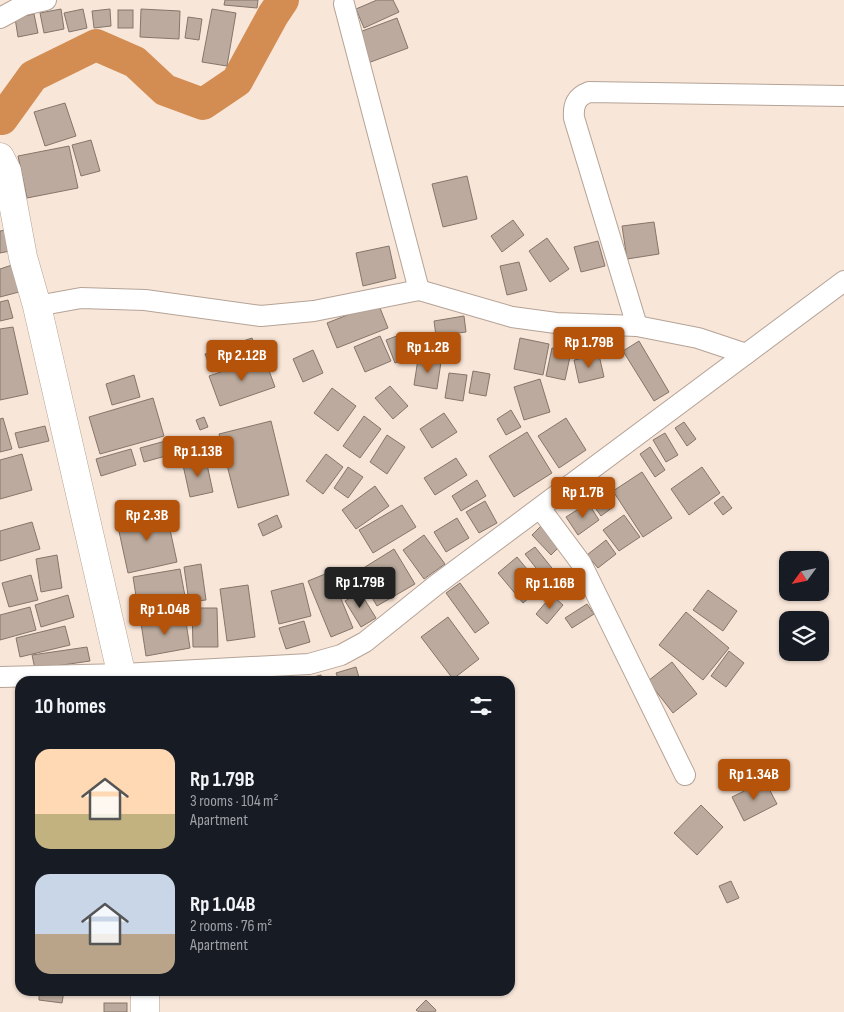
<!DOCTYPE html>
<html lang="en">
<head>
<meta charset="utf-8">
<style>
  body { margin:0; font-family:"Sofia Sans Condensed",sans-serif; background:#20242c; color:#f1f3f6; height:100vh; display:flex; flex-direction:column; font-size:19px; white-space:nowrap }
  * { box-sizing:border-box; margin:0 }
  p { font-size:16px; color:#9ea1a6 }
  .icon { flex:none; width:28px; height:28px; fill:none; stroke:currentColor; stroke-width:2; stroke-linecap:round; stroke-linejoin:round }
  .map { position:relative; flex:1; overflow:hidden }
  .sheet { position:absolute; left:15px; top:676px; width:500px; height:320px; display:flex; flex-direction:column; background:#171b24; border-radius:15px; box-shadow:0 1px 4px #0004 }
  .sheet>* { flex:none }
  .needle { width:32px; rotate:237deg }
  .tools { position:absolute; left:779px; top:551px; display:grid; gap:10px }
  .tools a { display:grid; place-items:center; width:50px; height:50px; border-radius:10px; background:#171b24; box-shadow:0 1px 4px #0004; font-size:25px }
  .price { position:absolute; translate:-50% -42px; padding:0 11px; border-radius:5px; background:#b45309; color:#fff; font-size:16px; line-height:32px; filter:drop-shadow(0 1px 2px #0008) }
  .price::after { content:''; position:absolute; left:50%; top:30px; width:15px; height:11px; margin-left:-8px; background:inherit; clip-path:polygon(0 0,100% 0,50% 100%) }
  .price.active { background:#222; color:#fff }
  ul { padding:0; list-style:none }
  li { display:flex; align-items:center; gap:15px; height:125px; padding:0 20px }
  li span { display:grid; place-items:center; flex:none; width:140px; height:100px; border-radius:15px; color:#555 }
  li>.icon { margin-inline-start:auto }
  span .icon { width:60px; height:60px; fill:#fffc; stroke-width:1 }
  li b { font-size:21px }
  h2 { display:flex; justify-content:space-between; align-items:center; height:60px; padding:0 20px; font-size:21px }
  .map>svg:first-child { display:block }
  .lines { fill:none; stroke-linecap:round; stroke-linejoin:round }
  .stream { stroke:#d38c52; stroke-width:5.5 }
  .river { stroke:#d38c52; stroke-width:32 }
  .building { fill:#bbaa9d; stroke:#86766a }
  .street-casing { stroke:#b5a397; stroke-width:22 }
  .secondary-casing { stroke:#b5a397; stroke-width:29 }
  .street { stroke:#fff; stroke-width:20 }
  .secondary { stroke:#fff; stroke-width:28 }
</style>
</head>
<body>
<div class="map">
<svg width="844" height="1012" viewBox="0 0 844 1012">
  <rect width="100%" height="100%" fill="#f8e6d8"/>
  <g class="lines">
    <polyline class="stream" points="0,122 2,119"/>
    <polyline class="river" points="2,119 33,76 96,45 135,62 165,90 203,104 237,81 273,15 283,0"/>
  </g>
  <g class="building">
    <polygon points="225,0 258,0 257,8 224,5"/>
    <polygon points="377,0 393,0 399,12 364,28 356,9"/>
    <polygon points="61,9 64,29 44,33 40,13"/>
    <polygon points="83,9 87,28 69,32 64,13"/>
    <polygon points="110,9 111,26 94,28 92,11"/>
    <polygon points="141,9 180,11 179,39 140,37"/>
    <polygon points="212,9 236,13 227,66 202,62"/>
    <rect x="118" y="10" width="15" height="18"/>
    <polygon points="34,14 38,33 18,37 15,18"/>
    <polygon points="188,17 202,19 199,40 185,38"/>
    <polygon points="397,18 408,48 368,63 357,33"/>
    <polygon points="65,103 76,136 45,146 34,112"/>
    <polygon points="91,140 100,171 81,176 72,145"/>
    <polygon points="69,146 78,188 27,198 18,156"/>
    <polygon points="467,176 477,219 443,227 432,184"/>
    <polygon points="513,220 524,235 502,252 491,236"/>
    <polygon points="654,222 659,254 627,259 622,226"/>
    <polygon points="6,230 10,251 0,253 0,231"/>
    <polygon points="547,238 569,269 550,282 529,251"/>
    <polygon points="598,241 605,266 581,272 574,247"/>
    <polygon points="389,246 396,278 363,286 356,253"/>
    <polygon points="519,262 527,290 507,295 500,266"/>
    <polygon points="12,265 19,292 0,297 0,269"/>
    <polygon points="8,300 13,318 0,321 0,302"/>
    <polygon points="378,303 388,328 337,348 327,323"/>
    <polygon points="464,316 466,332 436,336 434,321"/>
    <polygon points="13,327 28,394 0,400 0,329"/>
    <polygon points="402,334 411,357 395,363 386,340"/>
    <polygon points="380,336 391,361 365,372 354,347"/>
    <polygon points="252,338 258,355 212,372 205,354"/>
    <polygon points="520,338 549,344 543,375 514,369"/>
    <polygon points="453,339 456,351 437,356 433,343"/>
    <polygon points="639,341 669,392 654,401 623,351"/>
    <polygon points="552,348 571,352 565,380 546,376"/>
    <polygon points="313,350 323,373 303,382 293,359"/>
    <polygon points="599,355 604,377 579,383 574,360"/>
    <polygon points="264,357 275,387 220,406 209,376"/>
    <polygon points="418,359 441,362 437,389 414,385"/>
    <polygon points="473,371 490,374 486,396 469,393"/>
    <polygon points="449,373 467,375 463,401 445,398"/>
    <polygon points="134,375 140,397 112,405 106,384"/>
    <polygon points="540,379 550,412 524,420 514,387"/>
    <polygon points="390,386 408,406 393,419 375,398"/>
    <polygon points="332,388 356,406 338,431 314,413"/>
    <polygon points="153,398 164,436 100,454 89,417"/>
    <polygon points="511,410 521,427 506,435 497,419"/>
    <polygon points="444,413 457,432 432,448 420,429"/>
    <polygon points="364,416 381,429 360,458 343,446"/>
    <polygon points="204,417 208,427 200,430 196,420"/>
    <polygon points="3,418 12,449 0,452 0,419"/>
    <polygon points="566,418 586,450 559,468 538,436"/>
    <polygon points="271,421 289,495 238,508 219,434"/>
    <polygon points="684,422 696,439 687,446 675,428"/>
    <polygon points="45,426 49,441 19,448 15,433"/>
    <polygon points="527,432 552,473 514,497 489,456"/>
    <polygon points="665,433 678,455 666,462 653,440"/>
    <polygon points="387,435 405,447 387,474 370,462"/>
    <polygon points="169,440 173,454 144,462 140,448"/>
    <polygon points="650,447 665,470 655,477 640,454"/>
    <polygon points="131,449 136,465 101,476 96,459"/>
    <polygon points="22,454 32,490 0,499 0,460"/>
    <polygon points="326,454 343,467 323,494 306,481"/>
    <polygon points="456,458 467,475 435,495 424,478"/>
    <polygon points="206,460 213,492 190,497 183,465"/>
    <polygon points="348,467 363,477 348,498 334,488"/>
    <polygon points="702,467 720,493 689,515 671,489"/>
    <polygon points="642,472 672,518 643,537 613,491"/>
    <polygon points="477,480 486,496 461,511 452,496"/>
    <polygon points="594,480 613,507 601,516 582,489"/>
    <polygon points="375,486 389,506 356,529 342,510"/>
    <polygon points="723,496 732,508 723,515 714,503"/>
    <polygon points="485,501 497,523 479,533 466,512"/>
    <polygon points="588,503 599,520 578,535 566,517"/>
    <polygon points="402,505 416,527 373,553 359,530"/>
    <polygon points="166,511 177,562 128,573 117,522"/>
    <polygon points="277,515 282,527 263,536 258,524"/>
    <polygon points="624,515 640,537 619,551 603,530"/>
    <polygon points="457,518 469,538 446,552 434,532"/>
    <polygon points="32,522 40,549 0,561 0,531"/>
    <polygon points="542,525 561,545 551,555 532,535"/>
    <polygon points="424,535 445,564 424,579 403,550"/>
    <polygon points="606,540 616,554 598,568 587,555"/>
    <polygon points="535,547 568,588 558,596 525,554"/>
    <polygon points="394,549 415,584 377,606 357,572"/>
    <polygon points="57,555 62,588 41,592 36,559"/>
    <polygon points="517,557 542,587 523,603 498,573"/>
    <polygon points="201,564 206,600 189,602 184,567"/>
    <polygon points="180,569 187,607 139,615 133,577"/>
    <polygon points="330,572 353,628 331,637 308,581"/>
    <polygon points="31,575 38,600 9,607 2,583"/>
    <polygon points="303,583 311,616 279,624 271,591"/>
    <polygon points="460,583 489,623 475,633 446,593"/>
    <polygon points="248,585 255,637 227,641 220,589"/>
    <polygon points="708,590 737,611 723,631 693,610"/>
    <polygon points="360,592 376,618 361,627 345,601"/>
    <polygon points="68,595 74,617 41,627 35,605"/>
    <polygon points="552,595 563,605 547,624 536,614"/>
    <polygon points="587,604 594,614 572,628 565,618"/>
    <polygon points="30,607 36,630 0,640 0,615"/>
    <polygon points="192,608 217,608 218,647 193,647"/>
    <polygon points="686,612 729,648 703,680 659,645"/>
    <polygon points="185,616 190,648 146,656 141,623"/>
    <polygon points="448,617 479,659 453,679 421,637"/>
    <polygon points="304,621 310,642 286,649 279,628"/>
    <polygon points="65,626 70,645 20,657 16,638"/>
    <polygon points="87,647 90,661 35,669 32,655"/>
    <polygon points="729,651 744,663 726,687 711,676"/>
    <polygon points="672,662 697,694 673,713 648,681"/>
    <polygon points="356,667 360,681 339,681 336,673"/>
    <polygon points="321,675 323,681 298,681"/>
    <polygon points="765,781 777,804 744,821 732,797"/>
    <polygon points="701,805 723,827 697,855 674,833"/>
    <polygon points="731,881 739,898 727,903 719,886"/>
    <polygon points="39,991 64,991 62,1003 39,1000"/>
    <polygon points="245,991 280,991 280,993 245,995"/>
    <polygon points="426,1000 436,1010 435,1012 419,1012 416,1010"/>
    <rect x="104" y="1003" width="23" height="9"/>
  </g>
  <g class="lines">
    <g class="street-casing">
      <g id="street">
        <polyline points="344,4 419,290"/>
        <polyline points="0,18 24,5 46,0"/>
        <polyline points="37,306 81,298 145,300 261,316 314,311 419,290 512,317 556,323 637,326 698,338 746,354"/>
        <path d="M637,326L574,118C573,105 576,97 589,92L844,96"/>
        <polyline points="540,508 581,563 685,775"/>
        <polyline points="0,677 123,674 309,664 341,655 365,642 436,585 844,281"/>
      </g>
    </g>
    <g class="secondary-casing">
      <g id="secondary">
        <polyline points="0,157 7,171 23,257 37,306 123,681"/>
        <polyline points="145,991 145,1012"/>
      </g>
    </g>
    <use href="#street" class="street"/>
    <use href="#secondary" class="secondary"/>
  </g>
</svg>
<div class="tools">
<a><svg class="needle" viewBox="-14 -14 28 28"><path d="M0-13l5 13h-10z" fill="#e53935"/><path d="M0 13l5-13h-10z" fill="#9ea1a6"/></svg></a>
<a><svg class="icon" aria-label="layers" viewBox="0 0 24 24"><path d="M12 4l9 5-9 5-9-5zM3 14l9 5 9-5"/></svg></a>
</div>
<b class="price" style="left:589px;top:369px">Rp 1.79B</b>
<b class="price" style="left:428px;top:374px">Rp 1.2B</b>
<b class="price" style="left:242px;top:382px">Rp 2.12B</b>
<b class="price" style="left:198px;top:478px">Rp 1.13B</b>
<b class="price" style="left:583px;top:519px">Rp 1.7B</b>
<b class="price" style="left:147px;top:542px">Rp 2.3B</b>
<b class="price active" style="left:360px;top:609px">Rp 1.79B</b>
<b class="price" style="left:550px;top:610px">Rp 1.16B</b>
<b class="price" style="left:165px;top:636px">Rp 1.04B</b>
<b class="price" style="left:754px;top:801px">Rp 1.34B</b>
<section class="sheet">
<h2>10 homes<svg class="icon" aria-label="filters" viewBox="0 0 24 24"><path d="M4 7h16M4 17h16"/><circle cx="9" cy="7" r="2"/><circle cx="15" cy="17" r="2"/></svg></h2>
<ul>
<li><span style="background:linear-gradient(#ffd9b3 65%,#c2b280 0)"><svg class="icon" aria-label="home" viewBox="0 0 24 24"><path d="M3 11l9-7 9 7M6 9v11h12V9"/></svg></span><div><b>Rp 1.79B</b><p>3 rooms · 104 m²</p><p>Apartment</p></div></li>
<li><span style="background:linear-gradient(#c9d6e8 60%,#b9a48a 0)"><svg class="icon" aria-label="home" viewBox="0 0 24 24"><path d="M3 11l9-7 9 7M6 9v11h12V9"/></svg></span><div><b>Rp 1.04B</b><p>2 rooms · 76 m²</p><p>Apartment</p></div></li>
</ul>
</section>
</div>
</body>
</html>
